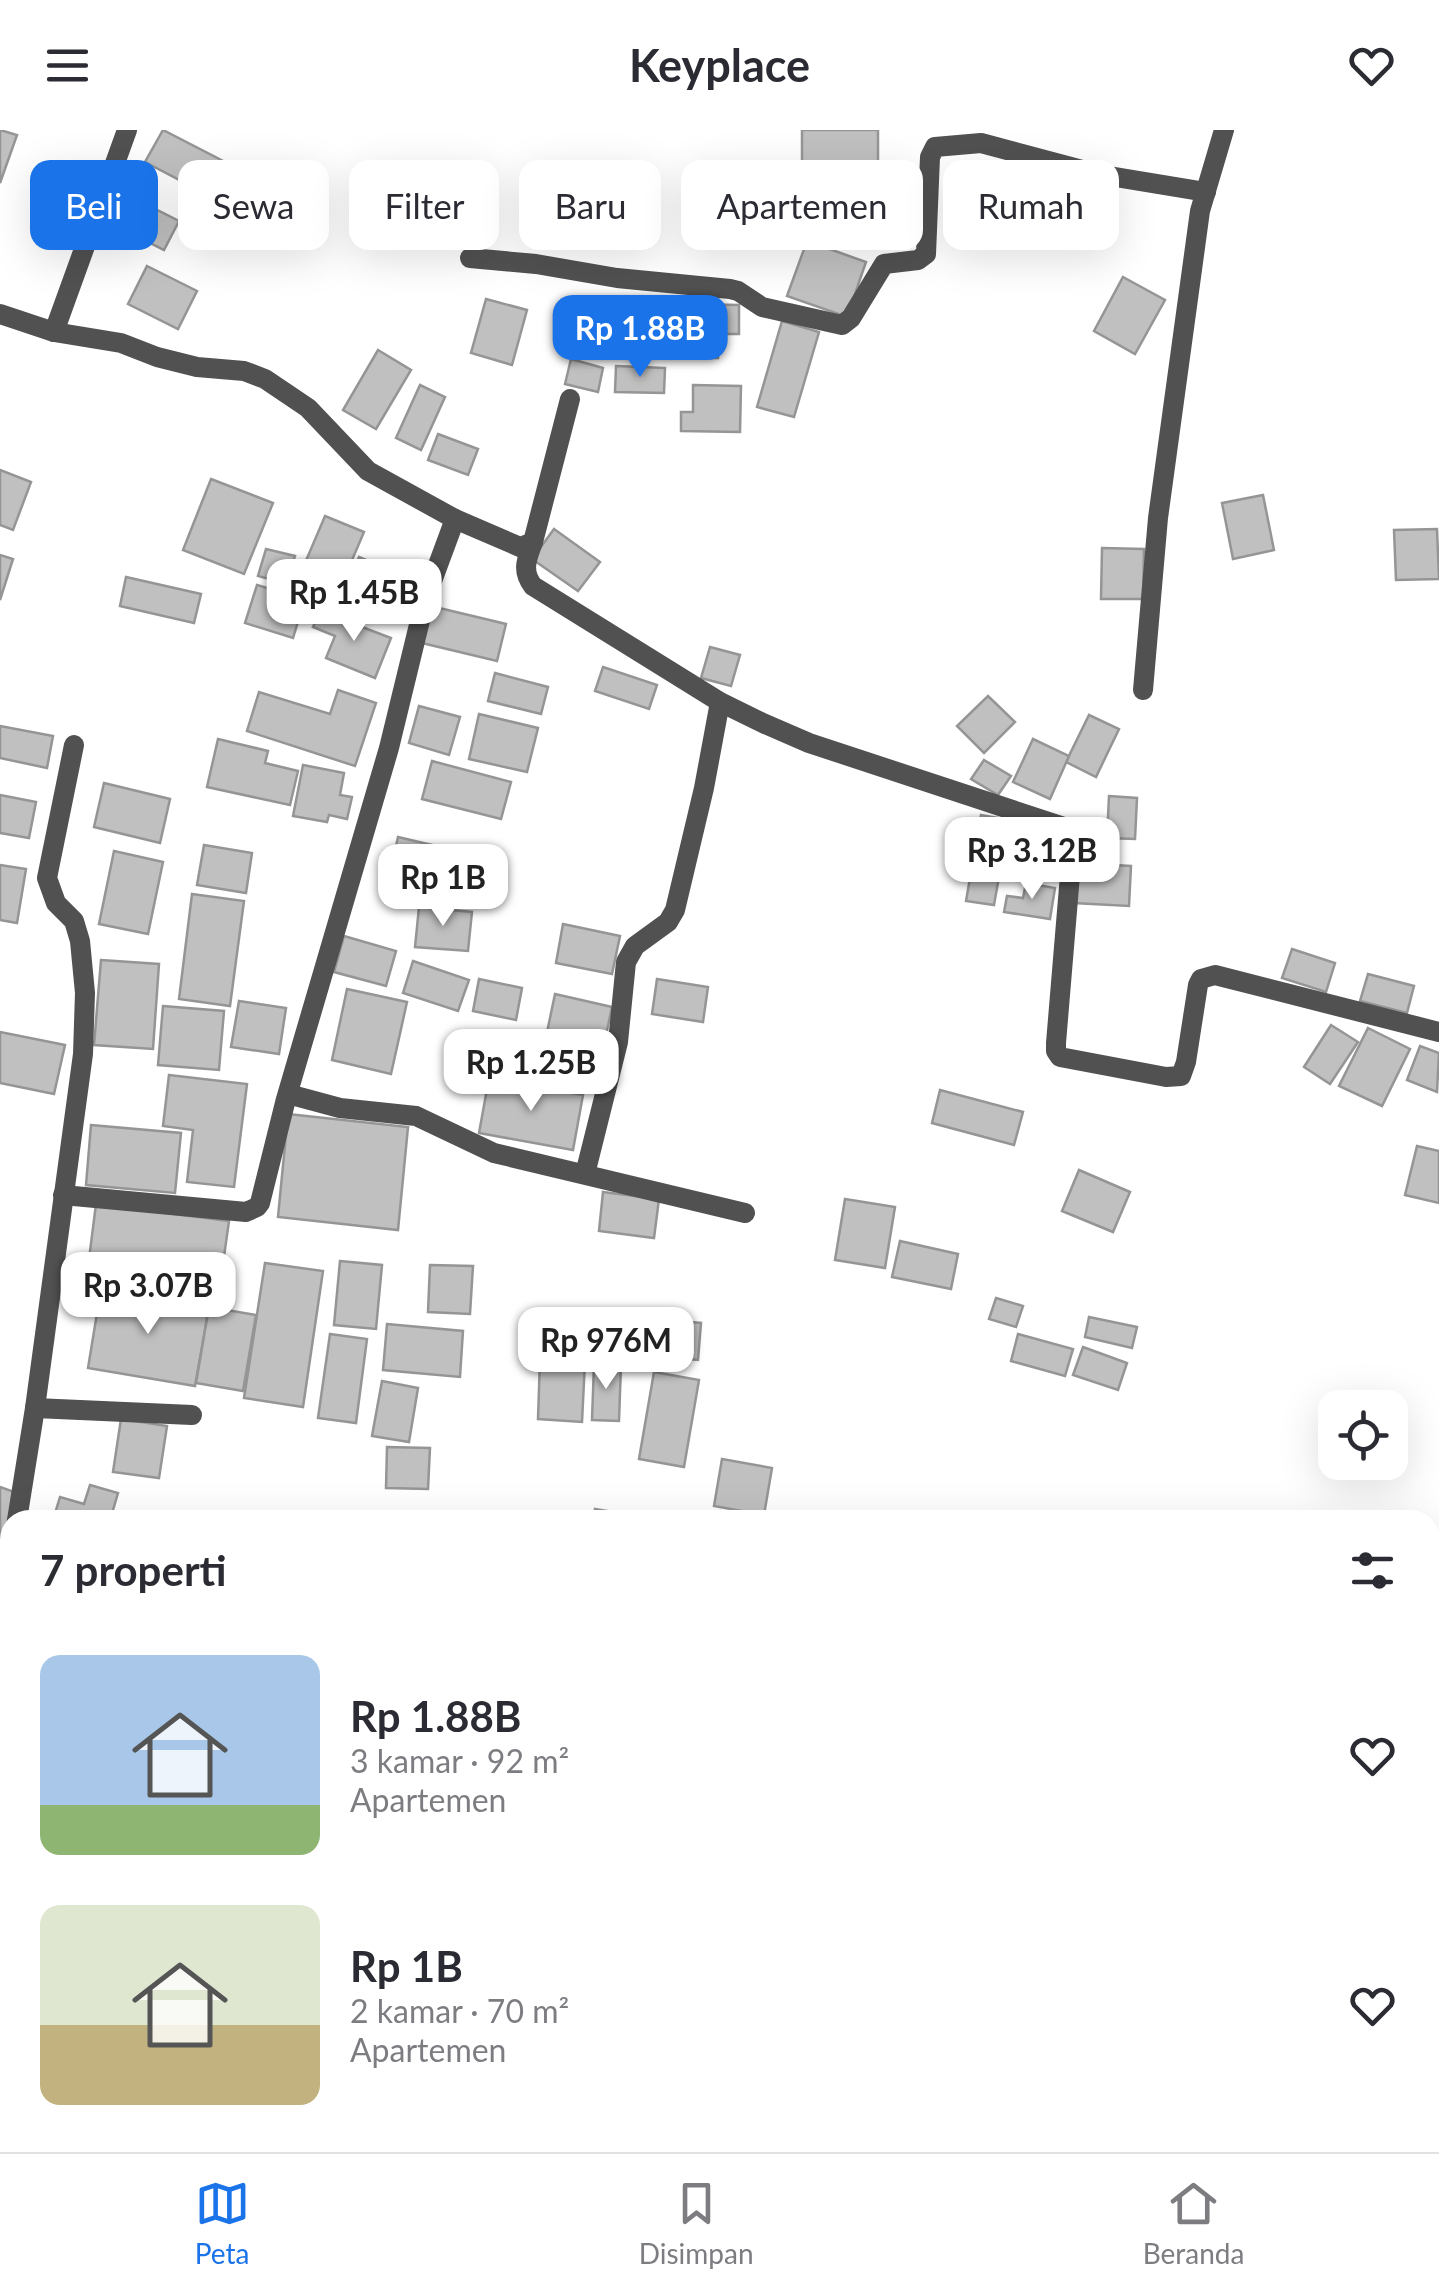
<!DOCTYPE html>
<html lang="id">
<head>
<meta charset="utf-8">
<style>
  body { margin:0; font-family:Lato,sans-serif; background:#f2f2f3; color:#2b2b33; height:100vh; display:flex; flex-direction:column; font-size:38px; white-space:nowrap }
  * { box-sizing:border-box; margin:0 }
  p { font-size:32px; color:#7c7c81 }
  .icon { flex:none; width:55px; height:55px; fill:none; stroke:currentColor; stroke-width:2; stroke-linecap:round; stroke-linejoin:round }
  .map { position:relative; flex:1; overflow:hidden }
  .panel { position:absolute; left:0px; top:1380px; width:1440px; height:642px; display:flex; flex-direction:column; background:#fff; border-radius:30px 30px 0 0; box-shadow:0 10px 40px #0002 }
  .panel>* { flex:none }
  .hud { position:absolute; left:30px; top:30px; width:1380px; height:90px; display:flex; gap:20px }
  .buttons { position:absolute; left:1318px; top:1260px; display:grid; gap:20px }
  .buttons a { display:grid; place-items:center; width:90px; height:90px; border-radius:20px; background:#fff; box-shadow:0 10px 40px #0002; font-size:50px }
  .price { position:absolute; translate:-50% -85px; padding:0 22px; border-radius:20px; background:#fff; color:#222; font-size:32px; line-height:65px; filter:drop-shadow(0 2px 5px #0008) }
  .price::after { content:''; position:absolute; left:50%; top:60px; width:30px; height:22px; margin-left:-15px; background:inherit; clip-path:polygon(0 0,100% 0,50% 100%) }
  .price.active { background:#1a73e8; color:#fff }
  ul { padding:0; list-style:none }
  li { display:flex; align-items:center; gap:30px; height:250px; padding:0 40px }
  li span { display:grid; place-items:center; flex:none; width:280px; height:200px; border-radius:20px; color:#555 }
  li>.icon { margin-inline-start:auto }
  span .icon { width:120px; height:120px; fill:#fffc; stroke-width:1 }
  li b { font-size:42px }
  h2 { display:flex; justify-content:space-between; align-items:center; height:120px; padding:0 40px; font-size:42px }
  .pill { padding:0 35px; border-radius:20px; background:#fff; box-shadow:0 10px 40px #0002; font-size:35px; line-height:90px }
  .pill.active { background:#1a73e8; color:#fff }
  header { display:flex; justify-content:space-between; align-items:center; height:130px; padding:0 40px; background:#fff; font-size:45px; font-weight:700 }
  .menu { display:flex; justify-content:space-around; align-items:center; height:140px; border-top:2px solid #e1e1e2; background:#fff; font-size:28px; color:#7c7c81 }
  .menu a { display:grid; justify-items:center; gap:5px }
  .menu .active { color:#1a73e8 }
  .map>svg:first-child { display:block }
  .building { fill:#c0c0c0; stroke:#959595; stroke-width:2.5 }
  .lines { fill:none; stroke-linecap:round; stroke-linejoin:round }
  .trunk-casing { stroke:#dbdbdb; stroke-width:31 }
  .minor { stroke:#515151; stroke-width:20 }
  .trunk { stroke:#000; stroke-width:28 }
</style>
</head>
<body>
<header><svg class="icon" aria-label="menu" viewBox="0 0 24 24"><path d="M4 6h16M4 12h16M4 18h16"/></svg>Keyplace<svg class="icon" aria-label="heart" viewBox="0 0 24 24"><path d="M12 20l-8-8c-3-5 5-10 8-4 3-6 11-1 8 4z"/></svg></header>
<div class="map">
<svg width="1439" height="2022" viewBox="0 0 1439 2022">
  <rect width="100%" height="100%" fill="#fff"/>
  <g class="building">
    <polygon points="0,0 17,5 0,53"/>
    <polygon points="163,0 227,33 210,66 145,32"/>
    <polygon points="802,0 878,0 878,62 819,62 819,50 802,50"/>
    <polygon points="118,60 179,91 164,120 103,89"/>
    <polygon points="807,111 866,132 847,187 787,166"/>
    <polygon points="147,136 197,161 178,199 128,174"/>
    <polygon points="1123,147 1165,170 1135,224 1094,201"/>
    <polygon points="486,169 527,180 512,235 471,223"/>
    <polygon points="684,174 739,175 739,204 719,204 718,228 684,228"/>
    <polygon points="639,179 670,182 668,207 636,204"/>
    <polygon points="782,191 819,202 794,287 757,277"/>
    <polygon points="378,220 411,240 376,299 343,280"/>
    <polygon points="571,229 603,238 598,262 565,254"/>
    <polygon points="616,236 665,238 664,263 615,262"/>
    <polygon points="420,255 445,267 421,320 396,308"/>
    <polygon points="693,255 741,256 740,302 681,301 681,282 693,282"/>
    <polygon points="438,304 478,319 468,345 428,330"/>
    <polygon points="0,340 31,352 13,400 0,395"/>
    <polygon points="211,349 273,373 244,444 183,420"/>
    <polygon points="1263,365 1274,420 1233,429 1222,373"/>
    <polygon points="325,386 364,402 341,456 302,440"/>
    <polygon points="554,399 600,432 578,461 532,429"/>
    <polygon points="1437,399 1439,449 1396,450 1394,400"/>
    <polygon points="1102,418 1144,419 1143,469 1101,469"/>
    <polygon points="266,419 295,426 286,454 258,446"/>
    <polygon points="0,425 13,429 0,470"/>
    <polygon points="359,427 411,449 394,490 342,468"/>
    <polygon points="126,447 201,464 194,493 120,476"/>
    <polygon points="257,455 305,469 293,508 245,493"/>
    <polygon points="431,476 506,494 497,531 422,513"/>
    <polygon points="320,481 391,508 375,548 326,528 335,506 313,497"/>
    <polygon points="710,517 740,525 731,556 701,548"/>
    <polygon points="603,537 657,555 649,579 595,561"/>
    <polygon points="495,543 548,557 541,584 488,571"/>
    <polygon points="338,560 376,573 355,636 247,601 259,562 330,584"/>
    <polygon points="988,566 1015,592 984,623 957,596"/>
    <polygon points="419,576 460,587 449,625 409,613"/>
    <polygon points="479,584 538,598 527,642 469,629"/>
    <polygon points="1089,585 1119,599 1096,647 1066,632"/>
    <polygon points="0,596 53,606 47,638 0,628"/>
    <polygon points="218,609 268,621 265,633 298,641 290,675 207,657"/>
    <polygon points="1033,609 1069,626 1050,669 1013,652"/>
    <polygon points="984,630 1011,646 998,665 971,649"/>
    <polygon points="432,631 511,652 501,689 422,669"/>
    <polygon points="303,635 344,643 340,665 352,667 347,689 329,685 327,692 293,686"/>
    <polygon points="104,653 170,669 160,713 94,697"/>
    <polygon points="0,665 36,672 29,708 0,703"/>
    <polygon points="1109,666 1137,668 1135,709 1107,708"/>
    <polygon points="981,685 1009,690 994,775 966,771"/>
    <polygon points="1016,694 1059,701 1051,749 1008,741"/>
    <polygon points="398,707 449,719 442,746 392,734"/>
    <polygon points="204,715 252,723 246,763 197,755"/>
    <polygon points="114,721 163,732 148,804 99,794"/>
    <polygon points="1076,733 1131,736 1129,776 1074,773"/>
    <polygon points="0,735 26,739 17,793 0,790"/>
    <polygon points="1026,753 1055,758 1050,789 1004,782 1007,766 1023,768"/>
    <polygon points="192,764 244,771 230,876 179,869"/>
    <polygon points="419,777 472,782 468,821 415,817"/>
    <polygon points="563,794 620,806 612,844 556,833"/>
    <polygon points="344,806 396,821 386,856 334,842"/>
    <polygon points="1292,819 1335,833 1326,862 1282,848"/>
    <polygon points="101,830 159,834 153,919 94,915"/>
    <polygon points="413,831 469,850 458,881 403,863"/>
    <polygon points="1368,844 1414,856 1407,883 1360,871"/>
    <polygon points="479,849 522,858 516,890 473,881"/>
    <polygon points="657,849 708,857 703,892 652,884"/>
    <polygon points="347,859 407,872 391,944 332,930"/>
    <polygon points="555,864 612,877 603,919 546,907"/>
    <polygon points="239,871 286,878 279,924 231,917"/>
    <polygon points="163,876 224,881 219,940 158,935"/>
    <polygon points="1331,895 1358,912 1330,954 1304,937"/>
    <polygon points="1368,898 1410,919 1382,976 1339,956"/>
    <polygon points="0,902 65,915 54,964 0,953"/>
    <polygon points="1420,916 1439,923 1437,962 1407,950"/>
    <polygon points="169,945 247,954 234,1057 187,1052 193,1000 163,996"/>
    <polygon points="489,948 583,965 573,1020 479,1003"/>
    <polygon points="940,960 1023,982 1014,1015 932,993"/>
    <polygon points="288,984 408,997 398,1100 278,1087"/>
    <polygon points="91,995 181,1003 175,1063 86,1055"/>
    <polygon points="1417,1016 1439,1021 1439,1073 1405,1065"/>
    <polygon points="1079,1040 1130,1062 1113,1102 1062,1081"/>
    <polygon points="603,1062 659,1069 654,1108 599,1101"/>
    <polygon points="845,1069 895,1077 885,1138 835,1130"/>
    <polygon points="96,1074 229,1091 219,1162 87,1145"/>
    <polygon points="900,1111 958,1124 951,1159 892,1147"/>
    <polygon points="340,1131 382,1135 376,1199 334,1195"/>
    <polygon points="265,1133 323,1141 303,1277 244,1268"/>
    <polygon points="430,1135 473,1136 470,1184 428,1182"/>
    <polygon points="101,1159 209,1177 195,1256 88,1238"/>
    <polygon points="996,1168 1023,1176 1016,1197 989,1189"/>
    <polygon points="209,1177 256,1185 243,1261 196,1253"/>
    <polygon points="603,1181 634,1182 633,1225 602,1224"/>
    <polygon points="1089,1187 1137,1197 1132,1218 1085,1207"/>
    <polygon points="655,1189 701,1193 698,1230 652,1226"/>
    <polygon points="387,1194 463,1201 460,1247 383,1240"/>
    <polygon points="330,1204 367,1209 356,1293 318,1288"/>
    <polygon points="1018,1204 1073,1219 1065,1246 1011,1231"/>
    <polygon points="1083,1217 1127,1233 1118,1260 1073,1245"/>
    <polygon points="540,1229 585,1231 582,1292 538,1289"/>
    <polygon points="594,1234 621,1235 619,1291 592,1290"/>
    <polygon points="654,1242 699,1250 684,1337 639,1329"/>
    <polygon points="382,1251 418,1258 409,1312 372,1306"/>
    <polygon points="121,1289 167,1296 159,1348 113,1342"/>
    <polygon points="387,1317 430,1318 428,1359 386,1358"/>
    <polygon points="722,1329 772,1338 764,1385 714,1376"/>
    <polygon points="90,1355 118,1363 110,1390 53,1390 60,1367 84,1374"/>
    <polygon points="0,1357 17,1363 0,1413"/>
    <polygon points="595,1379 661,1390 593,1390"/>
    <polygon points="10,1600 10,1662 0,1662 0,1601"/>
    <polygon points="1439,1715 1439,1769 1434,1770 1432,1716"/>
    <polygon points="0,1735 10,1739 10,1799 0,1796"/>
    <polygon points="0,1830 10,1834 10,1924 0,1920"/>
    <polygon points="1430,1838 1436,1838 1433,1915 1430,1915"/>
    <rect x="1430" y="1934" width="9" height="57"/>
    <polygon points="1431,2003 1431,2022 1376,2022 1375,2012 1430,2012"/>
    <polygon points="162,2012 307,2012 303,2022 181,2022"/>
    <polygon points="579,2012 602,2012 627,2022 575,2022"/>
    <polygon points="662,2012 739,2012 735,2022 681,2022"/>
    <rect x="1286" y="2012" width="49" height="10"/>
    <rect x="1335" y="2012" width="33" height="10"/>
  </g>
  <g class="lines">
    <g class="trunk-casing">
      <g id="trunk">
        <polyline points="0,1949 10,1955"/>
        <polyline points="0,2009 24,2022"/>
        <polyline points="118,2012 136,2022"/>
      </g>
    </g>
    <g class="minor">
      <polyline points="470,128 536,134 617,148 730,159 738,161 762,177 842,195 851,188 884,134 918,130 926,124 930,27 935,17 981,13 1097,44 1206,62"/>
      <polyline points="0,184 54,202 121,213 157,227 197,237 244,241 265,249 308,278 368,341 455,389 520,417 533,412 570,269"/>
      <polyline points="54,202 127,0"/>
      <path d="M533,412C527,429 521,440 533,456L720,572L765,594L809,613L1070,699L1073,709L1056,913V921L1060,927L1166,947L1181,946L1186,932L1198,855L1201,849L1215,845L1439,902"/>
      <polyline points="1143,560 1158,388 1200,81 1224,0"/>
      <polyline points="288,964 340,978 416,986 494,1023 745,1083"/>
      <polyline points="585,1044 618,912 626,832 635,816 668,792 675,780 704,658 720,572"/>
      <polyline points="63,1065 246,1082 257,1077 260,1073 286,969 389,618 425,470 455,389"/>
      <polyline points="35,1278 192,1285"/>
      <polyline points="17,1390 35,1278 83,924 85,863 80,811 74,791 56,773 47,748 74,615"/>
      <polyline points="10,1431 7,1448 10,1495"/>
      <polyline points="0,1684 10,1682"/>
      <polyline points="1430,1816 1439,1816"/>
    </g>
    <use href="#trunk" class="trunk"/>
  </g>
</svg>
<div class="buttons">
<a><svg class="icon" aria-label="locate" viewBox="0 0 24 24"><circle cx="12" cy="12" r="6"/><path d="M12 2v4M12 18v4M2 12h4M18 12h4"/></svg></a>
</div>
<b class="price active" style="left:640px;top:250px">Rp 1.88B</b>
<b class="price" style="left:354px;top:514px">Rp 1.45B</b>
<b class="price" style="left:1032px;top:772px">Rp 3.12B</b>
<b class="price" style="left:443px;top:799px">Rp 1B</b>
<b class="price" style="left:531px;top:984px">Rp 1.25B</b>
<b class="price" style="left:148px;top:1207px">Rp 3.07B</b>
<b class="price" style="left:606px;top:1262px">Rp 976M</b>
<div class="hud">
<a class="pill active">Beli</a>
<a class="pill">Sewa</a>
<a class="pill">Filter</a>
<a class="pill">Baru</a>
<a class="pill">Apartemen</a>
<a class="pill">Rumah</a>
</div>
<section class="panel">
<h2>7 properti<svg class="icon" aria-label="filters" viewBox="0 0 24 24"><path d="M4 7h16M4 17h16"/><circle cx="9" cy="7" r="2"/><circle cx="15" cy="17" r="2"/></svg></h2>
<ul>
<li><span style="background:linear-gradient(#a9c7e8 75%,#8fb573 0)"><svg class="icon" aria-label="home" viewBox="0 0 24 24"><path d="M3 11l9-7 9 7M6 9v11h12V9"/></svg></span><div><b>Rp 1.88B</b><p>3 kamar · 92 m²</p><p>Apartemen</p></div><svg class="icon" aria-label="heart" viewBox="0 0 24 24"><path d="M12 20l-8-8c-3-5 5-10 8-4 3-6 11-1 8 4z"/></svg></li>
<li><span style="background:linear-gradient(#dfe7d0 60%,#c2b280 0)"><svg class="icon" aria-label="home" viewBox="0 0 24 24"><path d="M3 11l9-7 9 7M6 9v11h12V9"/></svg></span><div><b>Rp 1B</b><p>2 kamar · 70 m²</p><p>Apartemen</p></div><svg class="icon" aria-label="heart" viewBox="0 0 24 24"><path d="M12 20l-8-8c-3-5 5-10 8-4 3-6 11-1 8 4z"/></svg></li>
</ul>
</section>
</div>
<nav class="menu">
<a class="active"><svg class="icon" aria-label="map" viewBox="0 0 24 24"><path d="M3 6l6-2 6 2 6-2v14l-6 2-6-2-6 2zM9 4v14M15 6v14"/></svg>Peta</a>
<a><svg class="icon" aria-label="saved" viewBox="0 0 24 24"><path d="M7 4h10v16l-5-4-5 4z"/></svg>Disimpan</a>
<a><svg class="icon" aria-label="home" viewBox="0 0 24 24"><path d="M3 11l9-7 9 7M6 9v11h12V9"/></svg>Beranda</a>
</nav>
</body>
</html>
